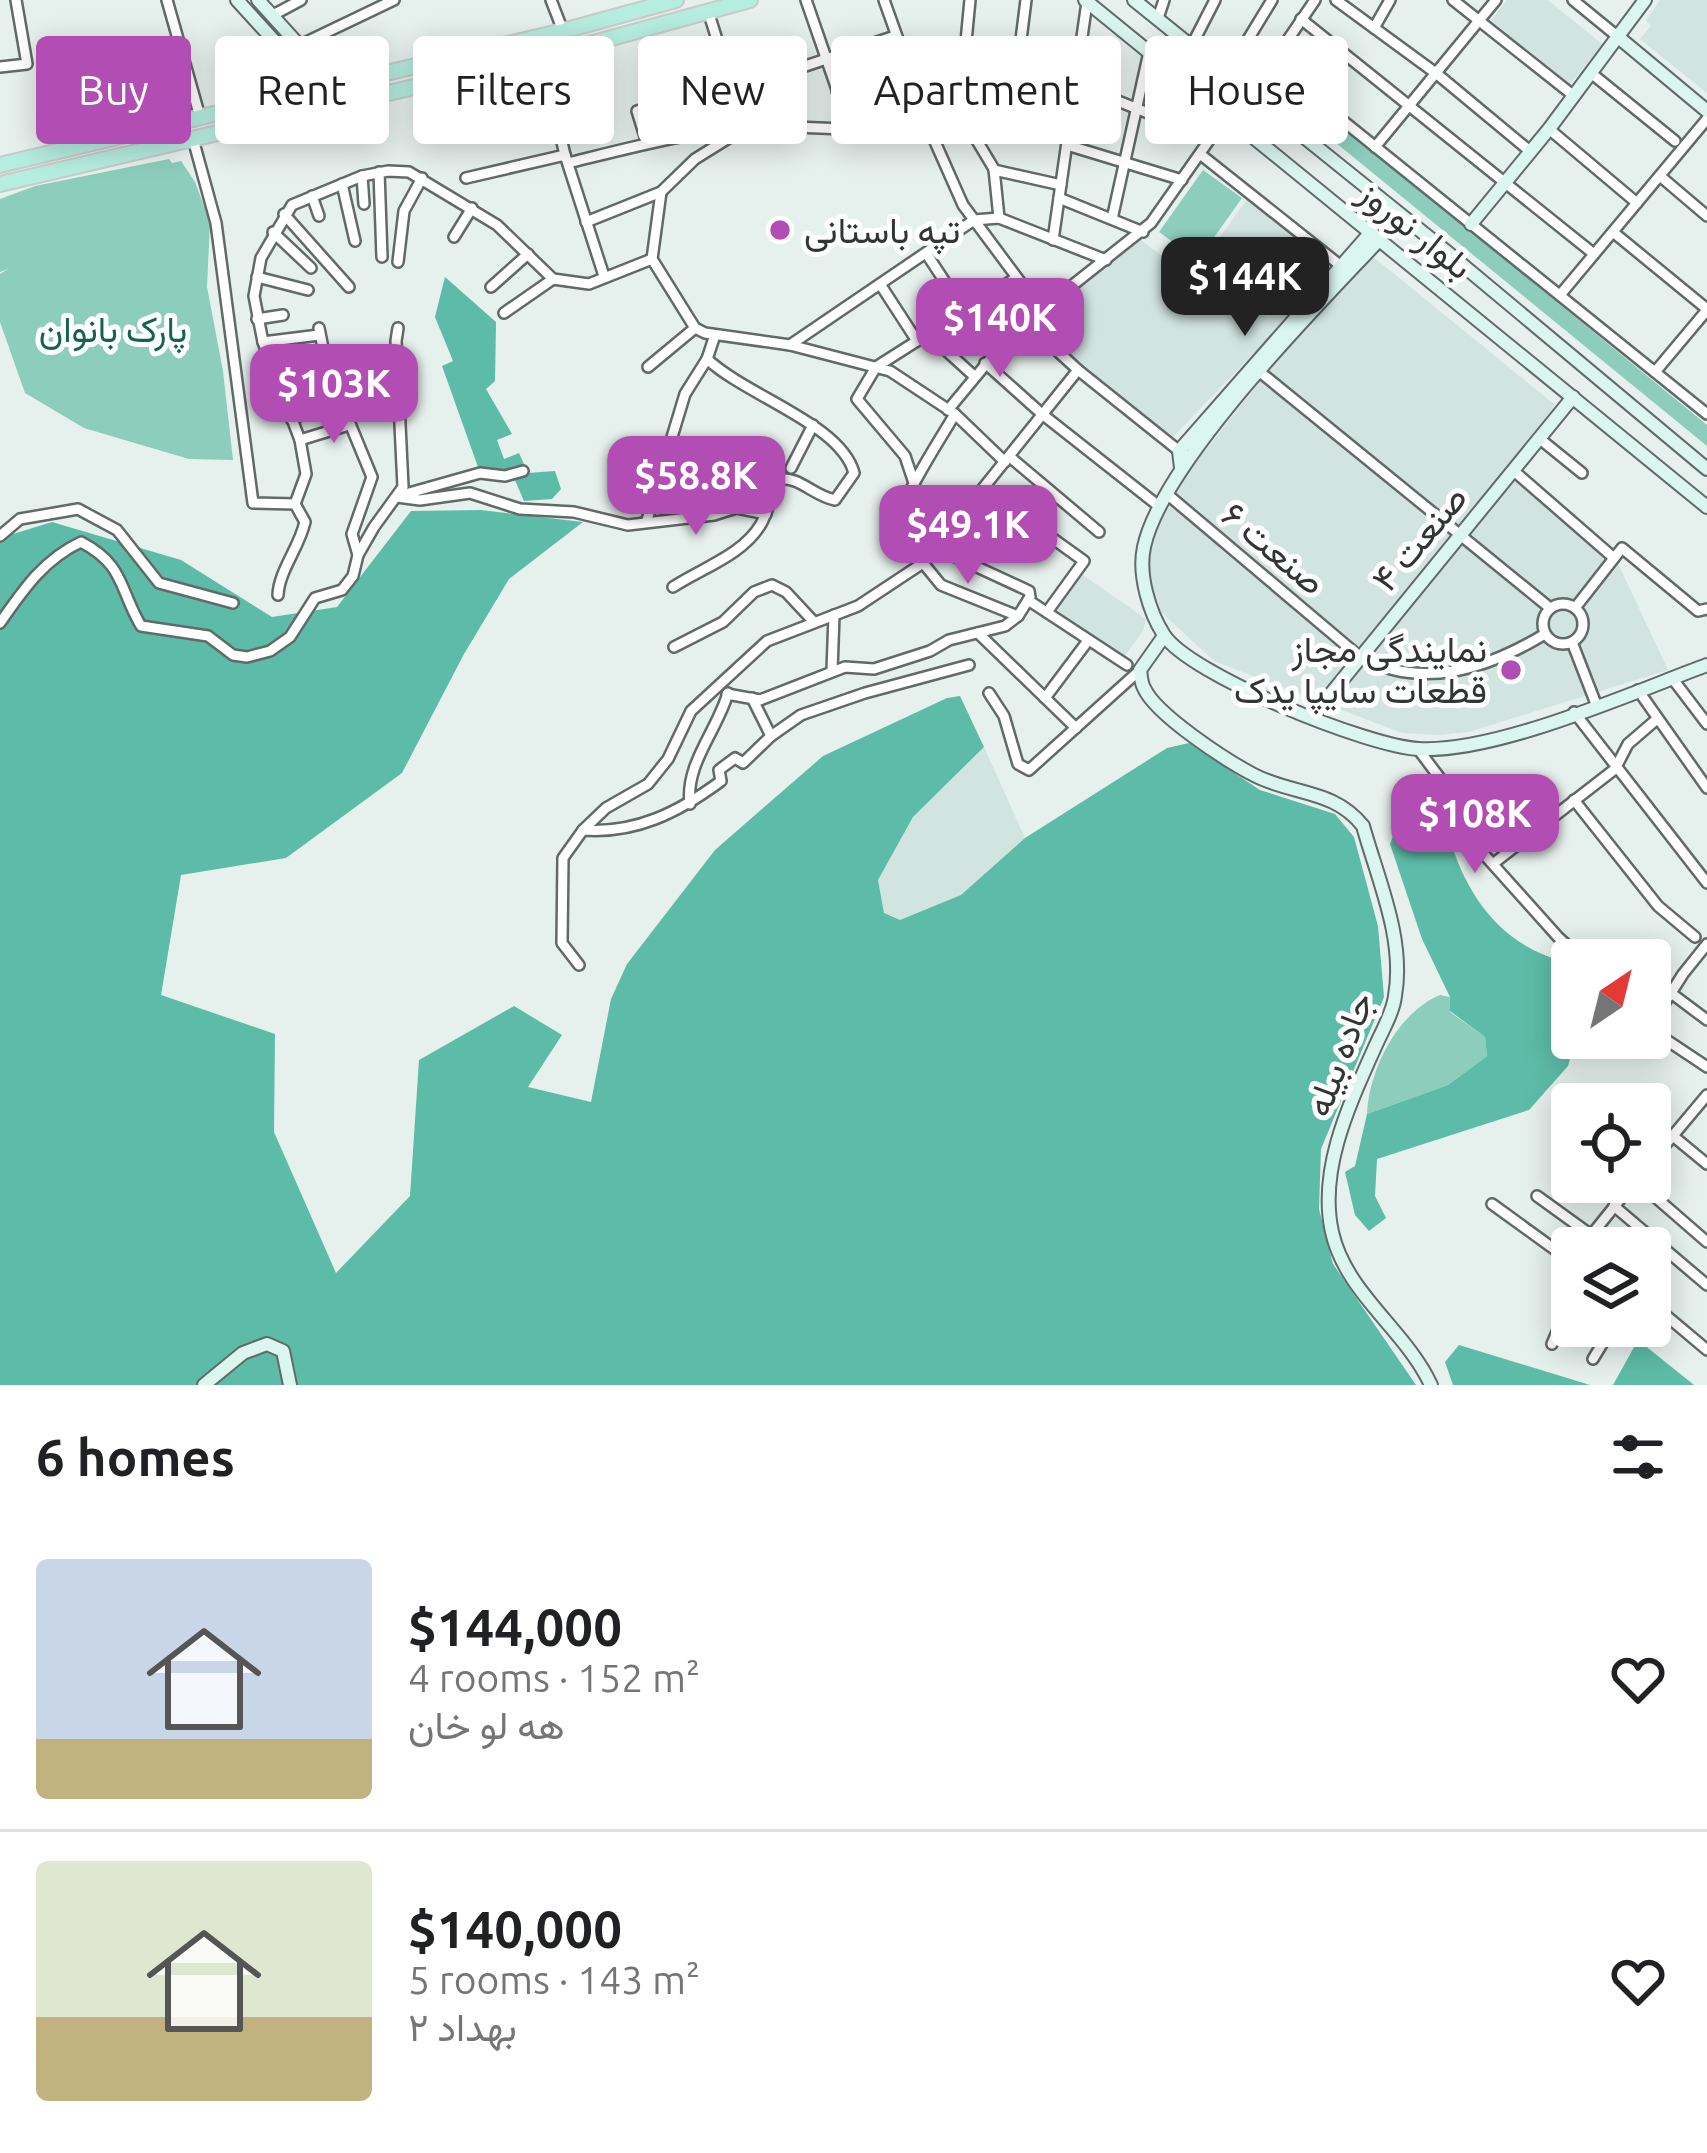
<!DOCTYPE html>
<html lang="en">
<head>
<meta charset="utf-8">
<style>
  body { margin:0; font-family:Ubuntu,Vazirmatn,sans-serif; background:#f6f6f6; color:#202124; height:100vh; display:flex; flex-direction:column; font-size:45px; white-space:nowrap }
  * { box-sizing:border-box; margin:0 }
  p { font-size:39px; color:#757577 }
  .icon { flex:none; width:66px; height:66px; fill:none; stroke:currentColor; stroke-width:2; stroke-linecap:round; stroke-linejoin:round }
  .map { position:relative; height:1385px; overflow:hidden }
  .drawer { display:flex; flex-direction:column; background:#fff; flex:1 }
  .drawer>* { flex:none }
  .hud { position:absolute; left:36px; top:36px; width:1635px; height:108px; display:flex; gap:24px }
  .needle { width:78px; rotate:35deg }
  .fabs { position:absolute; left:1551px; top:939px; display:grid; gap:24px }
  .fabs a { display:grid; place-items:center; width:120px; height:120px; border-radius:12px; background:#fff; box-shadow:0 6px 30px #0003; font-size:60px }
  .price { position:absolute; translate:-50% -102px; padding:0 27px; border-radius:24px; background:#b14db3; color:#fff; font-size:39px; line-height:78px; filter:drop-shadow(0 3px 6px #0008) }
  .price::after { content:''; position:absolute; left:50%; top:72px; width:36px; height:27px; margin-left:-18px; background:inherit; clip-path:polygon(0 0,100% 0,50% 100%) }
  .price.active { background:#222; color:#fff }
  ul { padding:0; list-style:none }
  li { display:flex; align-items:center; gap:36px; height:300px; padding:0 36px }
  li+li { border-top:3px solid #e0e0e0 }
  li span { display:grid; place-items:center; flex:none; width:336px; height:240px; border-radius:12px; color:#555 }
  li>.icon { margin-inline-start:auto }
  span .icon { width:144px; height:144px; fill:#fffc; stroke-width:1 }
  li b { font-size:51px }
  h2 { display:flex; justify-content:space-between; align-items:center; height:144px; padding:0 36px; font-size:51px }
  .chip { padding:0 42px; border-radius:12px; background:#fff; box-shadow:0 6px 30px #0003; font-size:42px; line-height:108px }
  .chip.active { background:#b14db3; color:#fff }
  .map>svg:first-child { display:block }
  .built { fill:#d1e4df }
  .green { fill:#8ccdbc }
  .forest { fill:#5dbca7 }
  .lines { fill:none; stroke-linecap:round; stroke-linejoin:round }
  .street-casing { stroke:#626a68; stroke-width:14 }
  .secondary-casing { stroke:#626a68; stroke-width:16 }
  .primary-casing { stroke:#c9caca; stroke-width:18 }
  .street { stroke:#fff; stroke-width:9 }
  .secondary { stroke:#daf6ef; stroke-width:12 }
  .primary { stroke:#b5eddf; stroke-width:14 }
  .poi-dot { fill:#b14db3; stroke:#fff; stroke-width:4.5 }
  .labels { text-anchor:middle; stroke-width:10; stroke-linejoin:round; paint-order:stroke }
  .street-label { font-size:36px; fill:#313533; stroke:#fff }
  .poi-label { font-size:36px; fill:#313533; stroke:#fff; text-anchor:start }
  .park-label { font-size:36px; fill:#156253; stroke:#fff }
</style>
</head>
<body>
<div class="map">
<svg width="1707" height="1385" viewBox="0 0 1707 1385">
  <rect width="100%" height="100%" fill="#e6f0ed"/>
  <g class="built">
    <polygon points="1507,0 1548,0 1603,45 1569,85 1491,20"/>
    <polygon points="1660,0 1707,0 1707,93 1640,39 1651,26 1646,20"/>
    <polygon points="1248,198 1335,269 1171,439 1118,399 1033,326 1053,302 1135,235 1190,278"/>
    <polygon points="1371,255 1555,405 1513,460 1613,553 1668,670 1469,732 1437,735 1402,733 1214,661 1158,609 1147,567 1160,522 1189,471 1314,313"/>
    <polygon points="1080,573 1146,619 1143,631 1121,661 1053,612"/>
    <polygon points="984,747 1025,838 962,895 901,921 884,914 878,880 913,817"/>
  </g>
  <g class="green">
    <polygon points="1269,76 1281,76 1707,425 1707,446 1264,84"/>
    <polygon points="169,159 172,163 181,161 195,182 210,222 207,287 223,371 233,460 189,459 84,428 25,393 0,322 0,274 8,269 0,272 0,199 35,186"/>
    <polygon points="1203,170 1242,198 1198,260 1159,232"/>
    <polygon points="988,497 1012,517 979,565 954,549 955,539"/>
    <path d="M1440,995L1450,997V1012L1485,1037L1487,1056L1448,1085L1367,1114C1369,1070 1397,1013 1440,995Z"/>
  </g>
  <g class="forest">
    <polygon points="445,277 496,322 495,381 486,389 512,434 497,440 504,459 519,453 528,473 555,471 561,489 552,499 524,501 511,471 478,467 442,366 453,361 435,317"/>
    <polygon points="481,510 583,522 509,579 464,654 402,773 286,858 181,875 161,995 275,1034 274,1132 336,1273 410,1196 419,1060 514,1006 562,1035 528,1087 591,1102 611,999 627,964 715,850 823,756 947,698 960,696 984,747 913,817 878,880 884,913 900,920 961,895 1025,838 1167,748 1189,743 1260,790 1335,814 1354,837 1378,926 1384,997 1321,1149 1319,1209 1333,1264 1416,1385 0,1385 0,538 52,522 181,560 272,617 337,607 411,511"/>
    <path d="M1427,824L1448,834C1467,898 1503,949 1572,963V1038H1576L1568,1066L1529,1110L1377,1159L1375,1196L1386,1218L1369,1231L1355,1215L1345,1172L1355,1166L1367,1114L1448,1085L1487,1056L1485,1037L1450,1011V997L1422,939L1390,844L1396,828Z"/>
    <polygon points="1638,1340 1694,1385 1613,1385"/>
    <polygon points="1459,1345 1590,1385 1453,1385 1445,1362"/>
  </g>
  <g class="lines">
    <g class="street-casing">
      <g id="street">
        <polyline points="167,0 200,117"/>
        <polyline points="551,0 563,31"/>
        <polyline points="806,0 851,130"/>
        <polyline points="884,0 932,135 963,205 1041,310"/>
        <polyline points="970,0 961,93 964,119 994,169 999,218"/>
        <polyline points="1336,0 1437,74 1531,152"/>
        <polyline points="1453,0 1574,96"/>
        <polyline points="1573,0 1617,36"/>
        <polyline points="709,14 745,129"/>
        <polyline points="273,15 301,0"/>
        <polyline points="1159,15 1164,0"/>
        <polyline points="1301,19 1594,254"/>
        <polyline points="1374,28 1390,0"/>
        <polyline points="1194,41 1215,0"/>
        <polyline points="300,45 394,0"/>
        <polyline points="542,57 565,155 604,276"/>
        <polyline points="1270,62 1707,414"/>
        <polyline points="0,67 27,64 16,0"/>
        <polyline points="1230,69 1272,0"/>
        <polyline points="1591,73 1675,141"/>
        <polyline points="1075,84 1211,138"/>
        <polyline points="734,90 895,36"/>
        <polyline points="916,90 961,93 1071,114"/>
        <polyline points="837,91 907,64"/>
        <polyline points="1251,94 1315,0"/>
        <polyline points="1013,103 1026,0"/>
        <polyline points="1167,121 1183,79"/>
        <polyline points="1549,129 1637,203"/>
        <path d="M193,139L216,223L253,503L295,504L305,522C299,548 279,571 278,595"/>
        <polyline points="647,143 637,111 732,83"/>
        <polyline points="1067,145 1182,180"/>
        <polyline points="1375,147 1496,0"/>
        <polyline points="1200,154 1346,270"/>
        <path d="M568,163C637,146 709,126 781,127C831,127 882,132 932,135"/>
        <polyline points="994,170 1061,185"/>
        <polyline points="379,172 382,257"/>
        <polyline points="362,176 364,204"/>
        <polyline points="1660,176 1707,216"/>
        <polyline points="466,178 565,155"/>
        <polyline points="342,184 355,241"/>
        <polyline points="661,192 652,259 695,328 705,333 790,345 890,371 955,414 1005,462"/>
        <polyline points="312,196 319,216"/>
        <polyline points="1059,198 1143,232"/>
        <polyline points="284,214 349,287"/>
        <polyline points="1112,219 1149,52"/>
        <polyline points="586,222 661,192 695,159 740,131"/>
        <polyline points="273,232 311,268"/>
        <polyline points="1613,232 1707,309"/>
        <polyline points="454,237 472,208"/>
        <polyline points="1053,240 1087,2"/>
        <polyline points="926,253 964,311"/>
        <polyline points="398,262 404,211 422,178"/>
        <polyline points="257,277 308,290"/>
        <polyline points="880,284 917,341"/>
        <polyline points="491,287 528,254"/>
        <polyline points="1560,295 1707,119"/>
        <polyline points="504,313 553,279"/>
        <polyline points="958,315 995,352"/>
        <polyline points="257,319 283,315"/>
        <polyline points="1027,323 1078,370 1183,454"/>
        <polyline points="319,328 327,368 372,477 352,534 358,555"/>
        <polyline points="928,334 974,376"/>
        <polyline points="263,342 319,335"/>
        <polyline points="790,345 974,220 999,218 1106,260"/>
        <polyline points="985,363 1042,414 1160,507"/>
        <polyline points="648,367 695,328"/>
        <polyline points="1260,372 1550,608"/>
        <polyline points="1655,372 1707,310"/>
        <polyline points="276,383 327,368"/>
        <polyline points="948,410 1011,334 1151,223 1217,129"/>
        <path d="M955,414C938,443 891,513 893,543L923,563L941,585L1018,616"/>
        <polyline points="291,419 341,401"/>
        <polyline points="1540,439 1582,473"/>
        <polyline points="300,440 349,425"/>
        <polyline points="1010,457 1099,532"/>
        <polyline points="791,468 813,425"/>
        <polyline points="1514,471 1614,558"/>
        <polyline points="914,483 905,456 857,399 876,367 1016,278"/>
        <polyline points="985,490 1084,561 1047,612"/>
        <path d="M1167,494L1360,657C1423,690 1487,669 1545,634"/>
        <polyline points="402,495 480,473 505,476 523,471"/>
        <polyline points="397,497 420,500 470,493 520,509 574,512 628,525 714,515 736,508 766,514"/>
        <polyline points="295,504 306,474 300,440 263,342 254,296 261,258 292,205 362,176 388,171 409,172 497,225 553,279 589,284 652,259"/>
        <polyline points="647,520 685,394 707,359 715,335"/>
        <polyline points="0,536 20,519 78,509 117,530 159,583 233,603"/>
        <path d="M673,587C702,568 743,555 761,524C770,508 771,492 778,479C800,476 813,496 835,500L854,473C841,424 748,397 707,359"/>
        <polyline points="1028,600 1127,665"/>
        <circle cx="1563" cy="624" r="20"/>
        <polyline points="1575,608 1622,548 1698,611 1707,609"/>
        <path d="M0,623C23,590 44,559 81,542C125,565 119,589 141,626L208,636L233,655L247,657L270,651L290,637L315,598L342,590L353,576L358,555L374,527L403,487L396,341L398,328"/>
        <polyline points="978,633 1076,728"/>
        <polyline points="1572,642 1596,704"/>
        <polyline points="674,647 723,622 754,592 772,585 786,592 814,622"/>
        <polyline points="832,671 834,615"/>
        <polyline points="1672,678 1707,724"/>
        <polyline points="1638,690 1707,788"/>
        <polyline points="989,693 1004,716 1018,764 1029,770 1140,670"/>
        <polyline points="727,694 760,700 845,667 874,669 930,651 949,640 1005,626 1018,616 1030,597 1029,591 936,548"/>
        <polyline points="752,698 771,736"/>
        <polyline points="1045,698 1087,642"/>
        <polyline points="1574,712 1707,883"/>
        <polyline points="1418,749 1445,785 1472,841 1558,937 1583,960"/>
        <polyline points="1574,800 1658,906 1695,937"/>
        <path d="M690,804C685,764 717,731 728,693"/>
        <polyline points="583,830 606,808 648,784 668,759 691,711 767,641 858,606 923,563 1078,370"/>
        <polyline points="1494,863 1615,769 1628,744 1657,719"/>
        <path d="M579,965L562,943L563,858L583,830C636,834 679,812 721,781L719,770L735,758L743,763L771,736L801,715L865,693L969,665"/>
        <polyline points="1671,993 1707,1020"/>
        <polyline points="1650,1026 1683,974 1707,944"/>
        <polyline points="1650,1029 1707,1067"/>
        <polyline points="1673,1136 1707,1164"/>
        <polyline points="1650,1163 1707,1095"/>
        <polyline points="1638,1182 1707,1242"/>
        <polyline points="1537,1196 1609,1248"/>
        <polyline points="1492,1204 1572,1262"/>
        <polyline points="1614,1206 1707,1285"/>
        <polyline points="1581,1248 1634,1182"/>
        <polyline points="1650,1302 1707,1350"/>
        <polyline points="1552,1344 1565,1313 1562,1280 1572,1259"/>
        <polyline points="1593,1359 1613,1326"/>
      </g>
    </g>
    <g class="secondary-casing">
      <g id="secondary">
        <polyline points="237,0 308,78 324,87"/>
        <polyline points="258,0 326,75 329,107"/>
        <polyline points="1085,0 1707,507"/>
        <polyline points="1134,0 1447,252 1707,469"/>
        <polyline points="1617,36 1707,111"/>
        <polyline points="1471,224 1549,129 1645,0"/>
        <path d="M1381,238C1318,305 1162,462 1144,547C1138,574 1149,612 1164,635C1190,675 1369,747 1419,749C1497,753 1631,693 1707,665"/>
        <polyline points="1181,468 1179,451 1372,231"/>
        <path d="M1164,636L1140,670C1141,676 1141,683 1144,688C1156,715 1227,761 1254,775C1292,795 1334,789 1363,826C1378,880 1405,939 1395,996C1393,1013 1382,1031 1375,1047C1350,1103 1318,1169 1332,1232C1346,1294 1405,1329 1431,1385"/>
        <polyline points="1312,717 1573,397"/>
        <polyline points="204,1385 243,1353 267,1344 283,1351 290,1385"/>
      </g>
    </g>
    <g class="primary-casing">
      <g id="primary">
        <polyline points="288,96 296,82 297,66"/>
        <polyline points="0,165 563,31 676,0"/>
        <polyline points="0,184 542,57 750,0"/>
      </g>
    </g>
    <use href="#street" class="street"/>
    <use href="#secondary" class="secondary"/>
    <use href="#primary" class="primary"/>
  </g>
  <g class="poi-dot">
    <circle cx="780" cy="230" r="12"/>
    <circle cx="1511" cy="670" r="12"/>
  </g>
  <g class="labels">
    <g class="street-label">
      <text transform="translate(1416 229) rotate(39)" y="13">بلوار نوروز</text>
      <text transform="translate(1419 538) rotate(-50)" y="13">صنعت ۴</text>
      <text transform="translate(1274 548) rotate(40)" y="13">صنعت ۶</text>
      <text transform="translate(1339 1054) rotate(-69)" y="13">جاده بیله</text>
    </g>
    <g class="poi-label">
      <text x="804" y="243">تپه باستانی</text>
      <text x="1487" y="662" text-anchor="end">نمایندگی مجاز<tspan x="1487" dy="41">قطعات سایپا یدک</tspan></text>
    </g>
    <g class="park-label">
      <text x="113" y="342">پارک بانوان</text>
    </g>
  </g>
</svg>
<div class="fabs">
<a><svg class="needle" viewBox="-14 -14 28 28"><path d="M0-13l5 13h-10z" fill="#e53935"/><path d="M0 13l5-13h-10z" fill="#757577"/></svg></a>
<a><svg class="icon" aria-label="locate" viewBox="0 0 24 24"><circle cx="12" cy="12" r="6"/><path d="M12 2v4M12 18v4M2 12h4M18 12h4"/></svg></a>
<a><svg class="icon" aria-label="layers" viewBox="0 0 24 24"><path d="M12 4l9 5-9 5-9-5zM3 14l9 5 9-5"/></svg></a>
</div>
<b class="price active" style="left:1245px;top:339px">$144K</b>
<b class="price" style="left:1000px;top:380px">$140K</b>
<b class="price" style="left:334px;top:446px">$103K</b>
<b class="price" style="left:696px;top:538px">$58.8K</b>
<b class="price" style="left:968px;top:587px">$49.1K</b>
<b class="price" style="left:1475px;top:876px">$108K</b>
<div class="hud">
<a class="chip active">Buy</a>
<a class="chip">Rent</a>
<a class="chip">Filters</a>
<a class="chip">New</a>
<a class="chip">Apartment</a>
<a class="chip">House</a>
</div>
</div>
<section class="drawer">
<h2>6 homes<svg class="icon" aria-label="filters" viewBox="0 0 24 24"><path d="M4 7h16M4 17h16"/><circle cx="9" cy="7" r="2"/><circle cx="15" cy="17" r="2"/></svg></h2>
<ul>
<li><span style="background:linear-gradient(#c9d6e8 75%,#c2b280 0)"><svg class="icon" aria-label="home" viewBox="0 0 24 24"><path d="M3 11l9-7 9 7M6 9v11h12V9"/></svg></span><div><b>$144,000</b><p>4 rooms · 152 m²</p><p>هه لو خان</p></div><svg class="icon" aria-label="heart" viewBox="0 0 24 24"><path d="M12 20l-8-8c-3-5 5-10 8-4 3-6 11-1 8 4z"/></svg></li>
<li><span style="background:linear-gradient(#dfe7d0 65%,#c2b280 0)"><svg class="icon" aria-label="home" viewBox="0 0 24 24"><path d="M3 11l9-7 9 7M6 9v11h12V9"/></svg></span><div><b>$140,000</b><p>5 rooms · 143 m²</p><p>بهداد ۲</p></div><svg class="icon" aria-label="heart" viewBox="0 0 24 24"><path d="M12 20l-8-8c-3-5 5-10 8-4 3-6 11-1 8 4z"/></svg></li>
</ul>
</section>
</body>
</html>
